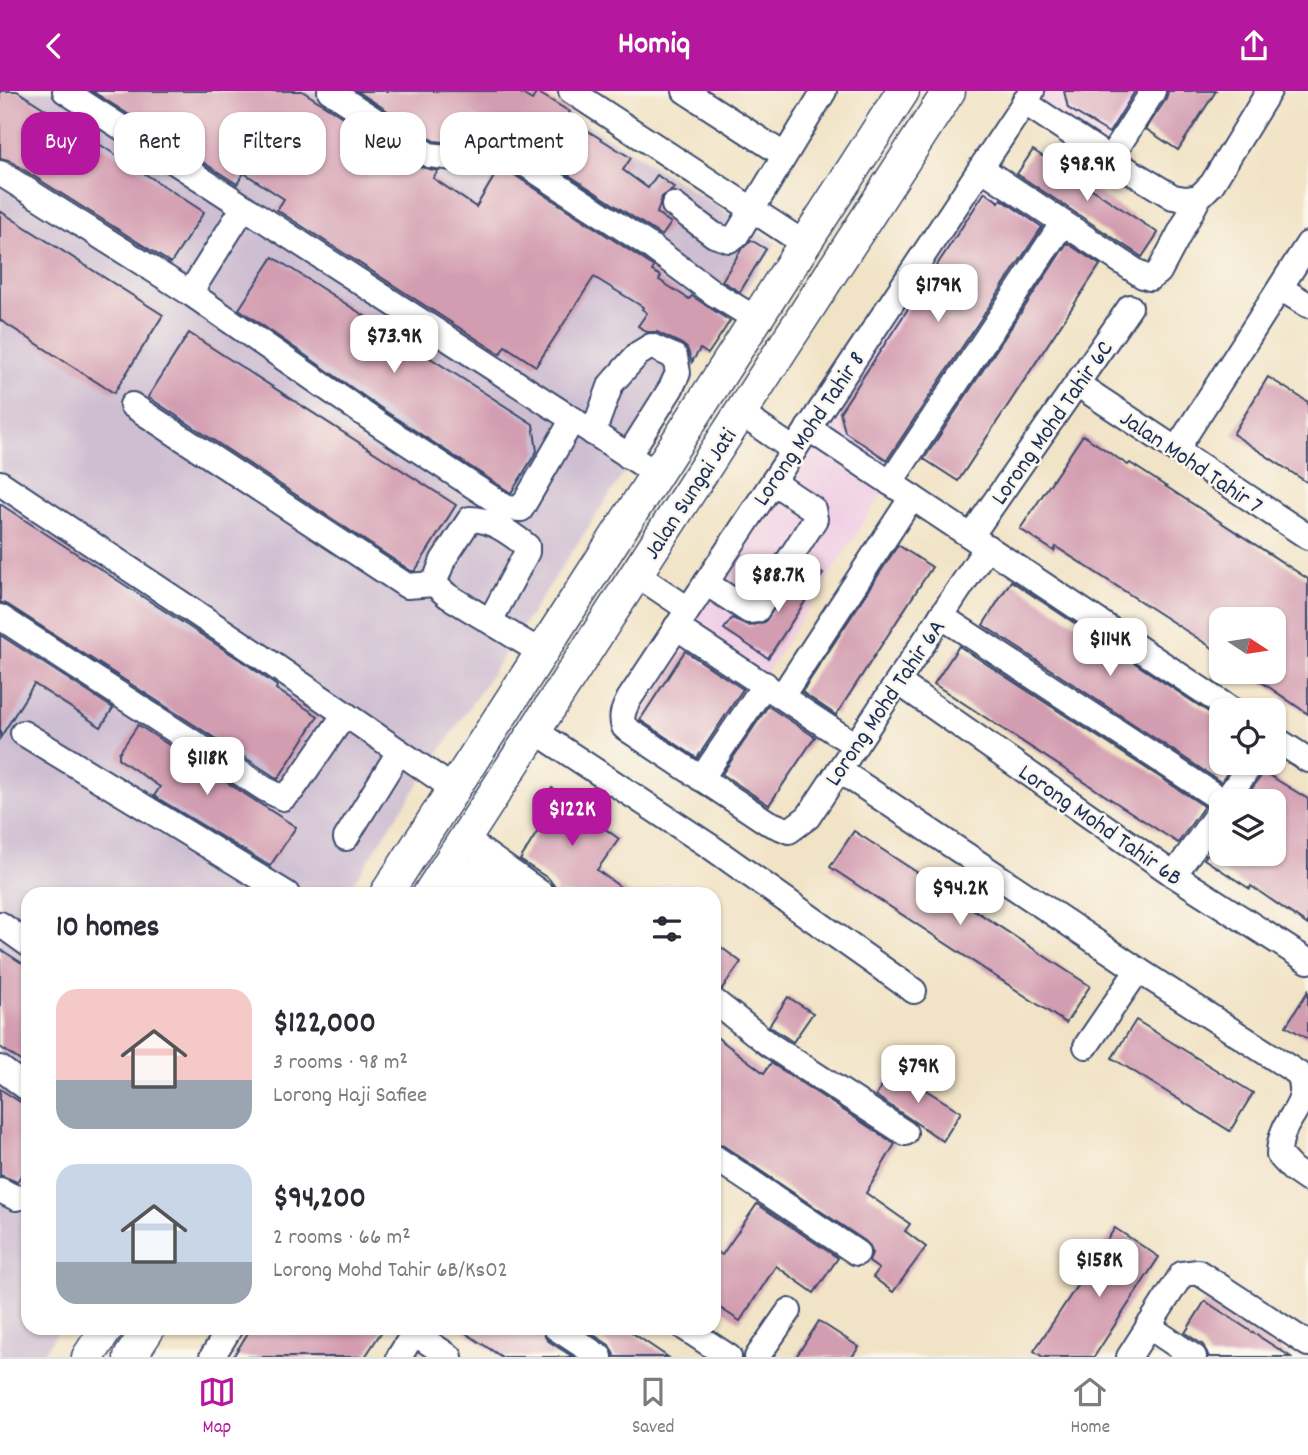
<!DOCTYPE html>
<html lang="en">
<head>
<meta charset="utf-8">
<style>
  body { margin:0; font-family:Dekko,sans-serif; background:#f2f2f3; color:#2b2b33; height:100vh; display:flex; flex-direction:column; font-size:26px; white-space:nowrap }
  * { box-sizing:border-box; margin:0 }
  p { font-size:23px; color:#7c7c81 }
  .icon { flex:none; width:38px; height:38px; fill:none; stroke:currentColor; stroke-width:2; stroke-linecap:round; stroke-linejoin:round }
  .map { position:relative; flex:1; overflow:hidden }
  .side { position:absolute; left:21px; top:796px; width:700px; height:448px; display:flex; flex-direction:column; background:#fff; border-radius:21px; box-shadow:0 2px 5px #0004 }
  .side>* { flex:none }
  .hud { position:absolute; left:21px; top:21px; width:700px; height:63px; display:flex; gap:14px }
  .needle { width:46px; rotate:102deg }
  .buttons { position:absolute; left:1209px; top:516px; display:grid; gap:14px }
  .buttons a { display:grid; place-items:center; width:77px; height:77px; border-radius:14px; background:#fff; box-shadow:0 2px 5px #0004; font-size:35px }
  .price { position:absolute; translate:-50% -60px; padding:0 16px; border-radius:14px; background:#fff; color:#222; font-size:23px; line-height:46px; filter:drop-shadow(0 2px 4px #0008) }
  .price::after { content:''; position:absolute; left:50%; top:42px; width:21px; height:16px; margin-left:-10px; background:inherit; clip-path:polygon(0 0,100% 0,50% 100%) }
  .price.current { background:#b5179e; color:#fff }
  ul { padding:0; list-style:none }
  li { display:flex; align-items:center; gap:21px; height:175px; padding:0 35px }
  li span { display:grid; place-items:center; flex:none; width:196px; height:140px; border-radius:21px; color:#555 }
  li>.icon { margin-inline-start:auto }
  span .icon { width:84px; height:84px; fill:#fffc; stroke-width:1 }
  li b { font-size:30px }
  h2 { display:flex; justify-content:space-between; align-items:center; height:84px; padding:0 35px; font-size:30px }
  .tag { padding:0 24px; border-radius:21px; background:#fff; box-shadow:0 2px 5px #0004; font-size:24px; line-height:63px }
  .tag.current { background:#b5179e; color:#fff }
  header { display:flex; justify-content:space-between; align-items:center; height:91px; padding:0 35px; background:#b5179e; color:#fff; font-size:32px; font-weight:800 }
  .dock { display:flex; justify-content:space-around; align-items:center; height:98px; border-top:2px solid #e1e1e2; background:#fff; font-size:19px; color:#7c7c81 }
  .dock a { display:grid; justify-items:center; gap:4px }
  .dock .current { color:#b5179e }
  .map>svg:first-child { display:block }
  .built { fill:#f0d0e4 }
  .industrial { fill:#cebed1 }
  .building { fill:#d39db1 }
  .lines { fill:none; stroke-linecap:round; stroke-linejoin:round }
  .minor-casing { stroke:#3b4a6e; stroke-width:28 }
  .major-casing { stroke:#3b4a6e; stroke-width:35 }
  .minor { stroke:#fff; stroke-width:24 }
  .major { stroke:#fff; stroke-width:32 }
  .labels { text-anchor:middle; stroke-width:5; stroke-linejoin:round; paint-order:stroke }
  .street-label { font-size:24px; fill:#1b2f5e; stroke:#fbf7ec }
</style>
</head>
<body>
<header><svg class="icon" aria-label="back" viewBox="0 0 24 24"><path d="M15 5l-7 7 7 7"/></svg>Homiq<svg class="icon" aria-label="share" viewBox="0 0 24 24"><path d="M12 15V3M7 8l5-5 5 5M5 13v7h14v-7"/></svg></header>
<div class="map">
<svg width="1308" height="1266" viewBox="0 0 1308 1266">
  <rect width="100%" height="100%" fill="#fbf7ec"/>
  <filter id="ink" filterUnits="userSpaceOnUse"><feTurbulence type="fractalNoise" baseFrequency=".0143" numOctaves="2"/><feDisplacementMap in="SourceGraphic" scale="14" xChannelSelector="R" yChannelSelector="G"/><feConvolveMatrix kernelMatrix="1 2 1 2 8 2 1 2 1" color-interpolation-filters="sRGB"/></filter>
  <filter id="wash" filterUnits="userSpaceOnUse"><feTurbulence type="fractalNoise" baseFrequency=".00686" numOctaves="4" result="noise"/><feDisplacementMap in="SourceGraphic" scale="28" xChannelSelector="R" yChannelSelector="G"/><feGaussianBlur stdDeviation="1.57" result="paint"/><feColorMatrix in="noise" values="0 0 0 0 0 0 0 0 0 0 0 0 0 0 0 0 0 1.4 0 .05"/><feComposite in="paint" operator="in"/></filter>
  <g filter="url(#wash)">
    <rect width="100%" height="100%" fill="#f1e3c6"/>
    <g class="built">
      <polygon points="1041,0 1147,0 1110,59 1036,8"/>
      <polygon points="985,85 1056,134 701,683 632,637 633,619"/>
    </g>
    <polygon class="industrial" points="0,0 534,0 776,152 346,803 28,803 28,1237 60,1237 41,1266 0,1266"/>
    <g id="blocks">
      <g class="building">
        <polygon points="0,0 17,0 204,121 171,172 8,69 0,67"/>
        <polygon points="92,0 302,0 421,76 438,80 433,87 476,116 498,79 505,84 507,80 510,81 641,167 654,176 652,180 661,185 659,189 689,208 692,205 730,230 708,263 700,258 692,271 687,257 682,253 657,241 647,241 638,235 647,222 642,218 643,216 594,186 536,275 505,255 500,263 277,119 284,108 244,82 237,93"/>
        <polygon points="357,0 517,0 532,9 537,1 570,21 566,26 631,67 623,79 648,97 657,84 675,97 662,106 657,122 671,132 662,145 524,55 508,49 510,46 474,24 456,52 434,50"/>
        <polygon points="1064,0 1135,0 1109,42 1068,17"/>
        <polygon points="1168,0 1216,0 1178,59 1146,38 1166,8"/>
        <polygon points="1033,59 1158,142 1142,166 1017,83"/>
        <polygon points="985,101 999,111 1001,108 1042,136 887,369 845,341 840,321"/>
        <polygon points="0,120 163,224 114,302 0,229"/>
        <polygon points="751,149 766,158 740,201 722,190 741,159"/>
        <polygon points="1067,152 1100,174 958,390 924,368"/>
        <polygon points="273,166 533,333 537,360 511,402 388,322 239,218"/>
        <polygon points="189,242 456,414 415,480 411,480 148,306"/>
        <polygon points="1268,286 1308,311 1308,392 1233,343"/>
        <polygon points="1083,344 1128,374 1130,372 1308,488 1308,623 1247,581 1274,581 1274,528 1222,528 1222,563 1056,456 1054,460 1020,438"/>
        <polygon points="0,413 248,574 277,595 276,598 318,625 278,688 8,514 0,511"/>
        <polygon points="898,454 932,476 836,624 802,601"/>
        <polygon points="805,471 823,483 768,567 724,538 732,527 750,535 765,531"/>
        <polygon points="1011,490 1222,630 1222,672 1234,672 1221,691 983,534"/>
        <polygon points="0,544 113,617 101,636 34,593 0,647"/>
        <polygon points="959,555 1204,715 1178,752 934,593"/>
        <polygon points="685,560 743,598 697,667 640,629"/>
        <polygon points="768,615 815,646 769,714 722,683"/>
        <polygon points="138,634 296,736 270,775 154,705 160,696 119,668 119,662"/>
        <polygon points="1264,681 1308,708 1308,834 1251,795 1250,798 1204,768 1222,743 1222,763 1274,763 1274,710 1243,710"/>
        <polygon points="552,697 582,718 585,713 601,724 596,731 619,748 597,779 630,803 557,803 555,796 549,788 520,769 547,725 538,718"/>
        <polygon points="854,740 1090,895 1066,932 830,776"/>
        <polygon points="714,851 741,871 722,898 714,895"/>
        <polygon points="0,858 28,876 28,975 0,956"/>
        <polygon points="1308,900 1308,948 1286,935"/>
        <polygon points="788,906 813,922 793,951 769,935"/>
        <polygon points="1136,929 1253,1002 1230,1040 1112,967"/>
        <polygon points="714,944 764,982 771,972 895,1053 866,1102 910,1133 905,1140 926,1156 893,1201 873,1186 879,1178 869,1171 872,1162 870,1155 865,1150 722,1054 714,1051"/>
        <polygon points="892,978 961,1021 943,1050 876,1005"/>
        <polygon points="0,998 28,1016 28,1073 17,1091 0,1084"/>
        <polygon points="757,1113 838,1167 814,1202 776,1175 740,1230 714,1213 714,1159 722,1164"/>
        <polygon points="1115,1137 1159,1166 1094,1266 1043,1266 1034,1260"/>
        <polygon points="1205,1210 1252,1241 1291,1266 1209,1266 1203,1254 1185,1242"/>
        <polygon points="819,1230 859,1256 852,1266 796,1266"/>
        <polygon points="251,1237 384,1237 365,1266 233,1266"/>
        <polygon points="458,1237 541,1237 547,1249 573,1266 502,1266"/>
        <polygon points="583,1237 625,1237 668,1266 615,1266 609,1254"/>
      </g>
    </g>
  </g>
  <g filter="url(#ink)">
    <use href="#blocks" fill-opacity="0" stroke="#3b4a6e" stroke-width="2"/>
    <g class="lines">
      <g class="minor-casing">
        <g id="minor">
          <polyline points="65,0 657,383"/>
          <polyline points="330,0 429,64 454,67 489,62 516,67 650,155 715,203 756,228"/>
          <polyline points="571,0 805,153"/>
          <polyline points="685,0 784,64"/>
          <polyline points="1024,11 1110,68 1173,106 1186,108 1199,106"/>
          <polyline points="1110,68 1153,0"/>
          <polyline points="981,77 1143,185 1150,187 1159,181 1199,106 1212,93 1269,0"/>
          <polyline points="0,82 190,202 380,334 507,417 521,418 573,328"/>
          <polyline points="674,114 714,144 729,149 736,145 824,0"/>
          <polyline points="1280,197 1308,214"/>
          <polyline points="190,202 244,116"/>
          <polyline points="1077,293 1308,446"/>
          <polyline points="132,314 407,495 434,493 448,505 542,562"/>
          <polyline points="740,322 794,359"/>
          <polyline points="808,337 1233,620"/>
          <polyline points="593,342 611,293 638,263 651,255 675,266 678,282 671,297 628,365"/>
          <polyline points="1176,359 1308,153"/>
          <polyline points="0,392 256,562 454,698"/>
          <polyline points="890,392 1062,133"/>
          <polyline points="971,445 1130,216"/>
          <path d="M987,456L808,726L789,740L767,731L624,636C620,625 624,618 629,608L1032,0"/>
          <polyline points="636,483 688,518"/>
          <polyline points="706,492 749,520 757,519 815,428 813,418 773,391"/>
          <path d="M434,493L443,469L470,428C492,428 510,442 527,455V461L490,530"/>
          <polyline points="941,525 1223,710"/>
          <polyline points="0,526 265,698 283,707 293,698 345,623"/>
          <polyline points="676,536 855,654"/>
          <polyline points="898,591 1174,784 1308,870"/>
          <polyline points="782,605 912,406"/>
          <polyline points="535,640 711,756 914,900"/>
          <polyline points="23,642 287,803"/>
          <polyline points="1274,647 1308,669"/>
          <path d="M839,679L1138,879L1299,983C1308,1009 1296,1016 1285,1037C1281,1046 1279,1055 1279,1064L1292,1078L1308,1089"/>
          <polyline points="701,688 765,593"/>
          <polyline points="1225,710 1252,672"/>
          <polyline points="346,747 399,661"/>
          <polyline points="465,748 542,803"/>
          <polyline points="477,779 487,786 502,803"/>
          <polyline points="1174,784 1222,716"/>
          <polyline points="461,803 487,765"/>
          <polyline points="0,833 28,853"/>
          <polyline points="714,910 770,954 905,1042"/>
          <polyline points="1086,955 1138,879"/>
          <polyline points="0,977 28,998"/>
          <polyline points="714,1066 857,1162"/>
          <polyline points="0,1099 16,1107 28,1105"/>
          <polyline points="1148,1235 1194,1266"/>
          <polyline points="556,1237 600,1266"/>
          <polyline points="685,1237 729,1266"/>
          <polyline points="414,1242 450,1266"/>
          <polyline points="212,1266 230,1237"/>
          <polyline points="399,1266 417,1237"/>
          <polyline points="757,1266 789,1220"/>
          <polyline points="1129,1266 1182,1183 1198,1181 1308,1253"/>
        </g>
      </g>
      <g class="major-casing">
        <g id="major">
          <polyline points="386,803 903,0"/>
          <polyline points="429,803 949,0"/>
          <polyline points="88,1266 107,1237"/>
          <polyline points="130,1266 149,1237"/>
        </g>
      </g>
      <use href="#minor" class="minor"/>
      <use href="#major" class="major"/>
    </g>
  </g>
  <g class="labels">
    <g class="street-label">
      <text transform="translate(1051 331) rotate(-55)" y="8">Lorong Mohd Tahir 6C</text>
      <text transform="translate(808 337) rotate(-56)" y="8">Lorong Mohd Tahir 8</text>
      <text transform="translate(1192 370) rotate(34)" y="8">Jalan Mohd Tahir 7</text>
      <text transform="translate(689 402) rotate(-57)" y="8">Jalan Sungai Jati</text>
      <text transform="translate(884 611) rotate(-56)" y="8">Lorong Mohd Tahir 6A</text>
      <text transform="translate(1101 733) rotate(35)" y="8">Lorong Mohd Tahir 6B</text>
    </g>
  </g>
</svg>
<div class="buttons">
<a><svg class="needle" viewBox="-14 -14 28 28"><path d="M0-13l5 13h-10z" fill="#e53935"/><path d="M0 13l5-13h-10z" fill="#7c7c81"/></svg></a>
<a><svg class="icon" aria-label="locate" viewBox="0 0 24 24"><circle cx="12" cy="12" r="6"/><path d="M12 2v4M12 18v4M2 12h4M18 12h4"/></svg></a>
<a><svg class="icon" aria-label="layers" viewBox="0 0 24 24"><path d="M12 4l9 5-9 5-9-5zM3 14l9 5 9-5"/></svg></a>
</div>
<b class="price" style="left:1087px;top:112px">$98.9K</b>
<b class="price" style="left:938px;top:233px">$179K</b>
<b class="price" style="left:394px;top:284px">$73.9K</b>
<b class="price" style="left:778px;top:523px">$88.7K</b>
<b class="price" style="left:1110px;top:587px">$114K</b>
<b class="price" style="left:207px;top:706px">$118K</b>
<b class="price current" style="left:572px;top:757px">$122K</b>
<b class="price" style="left:960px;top:836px">$94.2K</b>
<b class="price" style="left:918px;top:1014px">$79K</b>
<b class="price" style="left:1099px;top:1208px">$158K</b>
<div class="hud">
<a class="tag current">Buy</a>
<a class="tag">Rent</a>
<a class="tag">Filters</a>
<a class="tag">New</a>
<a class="tag">Apartment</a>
</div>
<section class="side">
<h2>10 homes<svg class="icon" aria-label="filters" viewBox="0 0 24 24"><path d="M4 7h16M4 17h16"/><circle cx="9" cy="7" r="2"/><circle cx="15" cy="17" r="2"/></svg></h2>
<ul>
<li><span style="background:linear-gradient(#f6c9c9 65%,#9aa5b1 0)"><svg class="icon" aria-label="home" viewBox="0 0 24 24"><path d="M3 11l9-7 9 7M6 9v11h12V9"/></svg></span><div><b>$122,000</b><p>3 rooms · 98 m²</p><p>Lorong Haji Safiee</p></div></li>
<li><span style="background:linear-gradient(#c9d6e8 70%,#9aa5b1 0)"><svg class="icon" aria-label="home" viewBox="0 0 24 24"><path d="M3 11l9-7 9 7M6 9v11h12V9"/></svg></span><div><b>$94,200</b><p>2 rooms · 66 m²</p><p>Lorong Mohd Tahir 6B/Ks02</p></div></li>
</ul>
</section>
</div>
<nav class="dock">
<a class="current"><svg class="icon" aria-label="map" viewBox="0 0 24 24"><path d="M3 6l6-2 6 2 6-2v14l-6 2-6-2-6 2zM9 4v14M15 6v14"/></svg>Map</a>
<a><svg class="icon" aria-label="saved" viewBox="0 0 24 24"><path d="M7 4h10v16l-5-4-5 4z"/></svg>Saved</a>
<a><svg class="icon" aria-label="home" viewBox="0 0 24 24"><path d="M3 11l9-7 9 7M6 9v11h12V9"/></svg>Home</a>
</nav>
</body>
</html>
